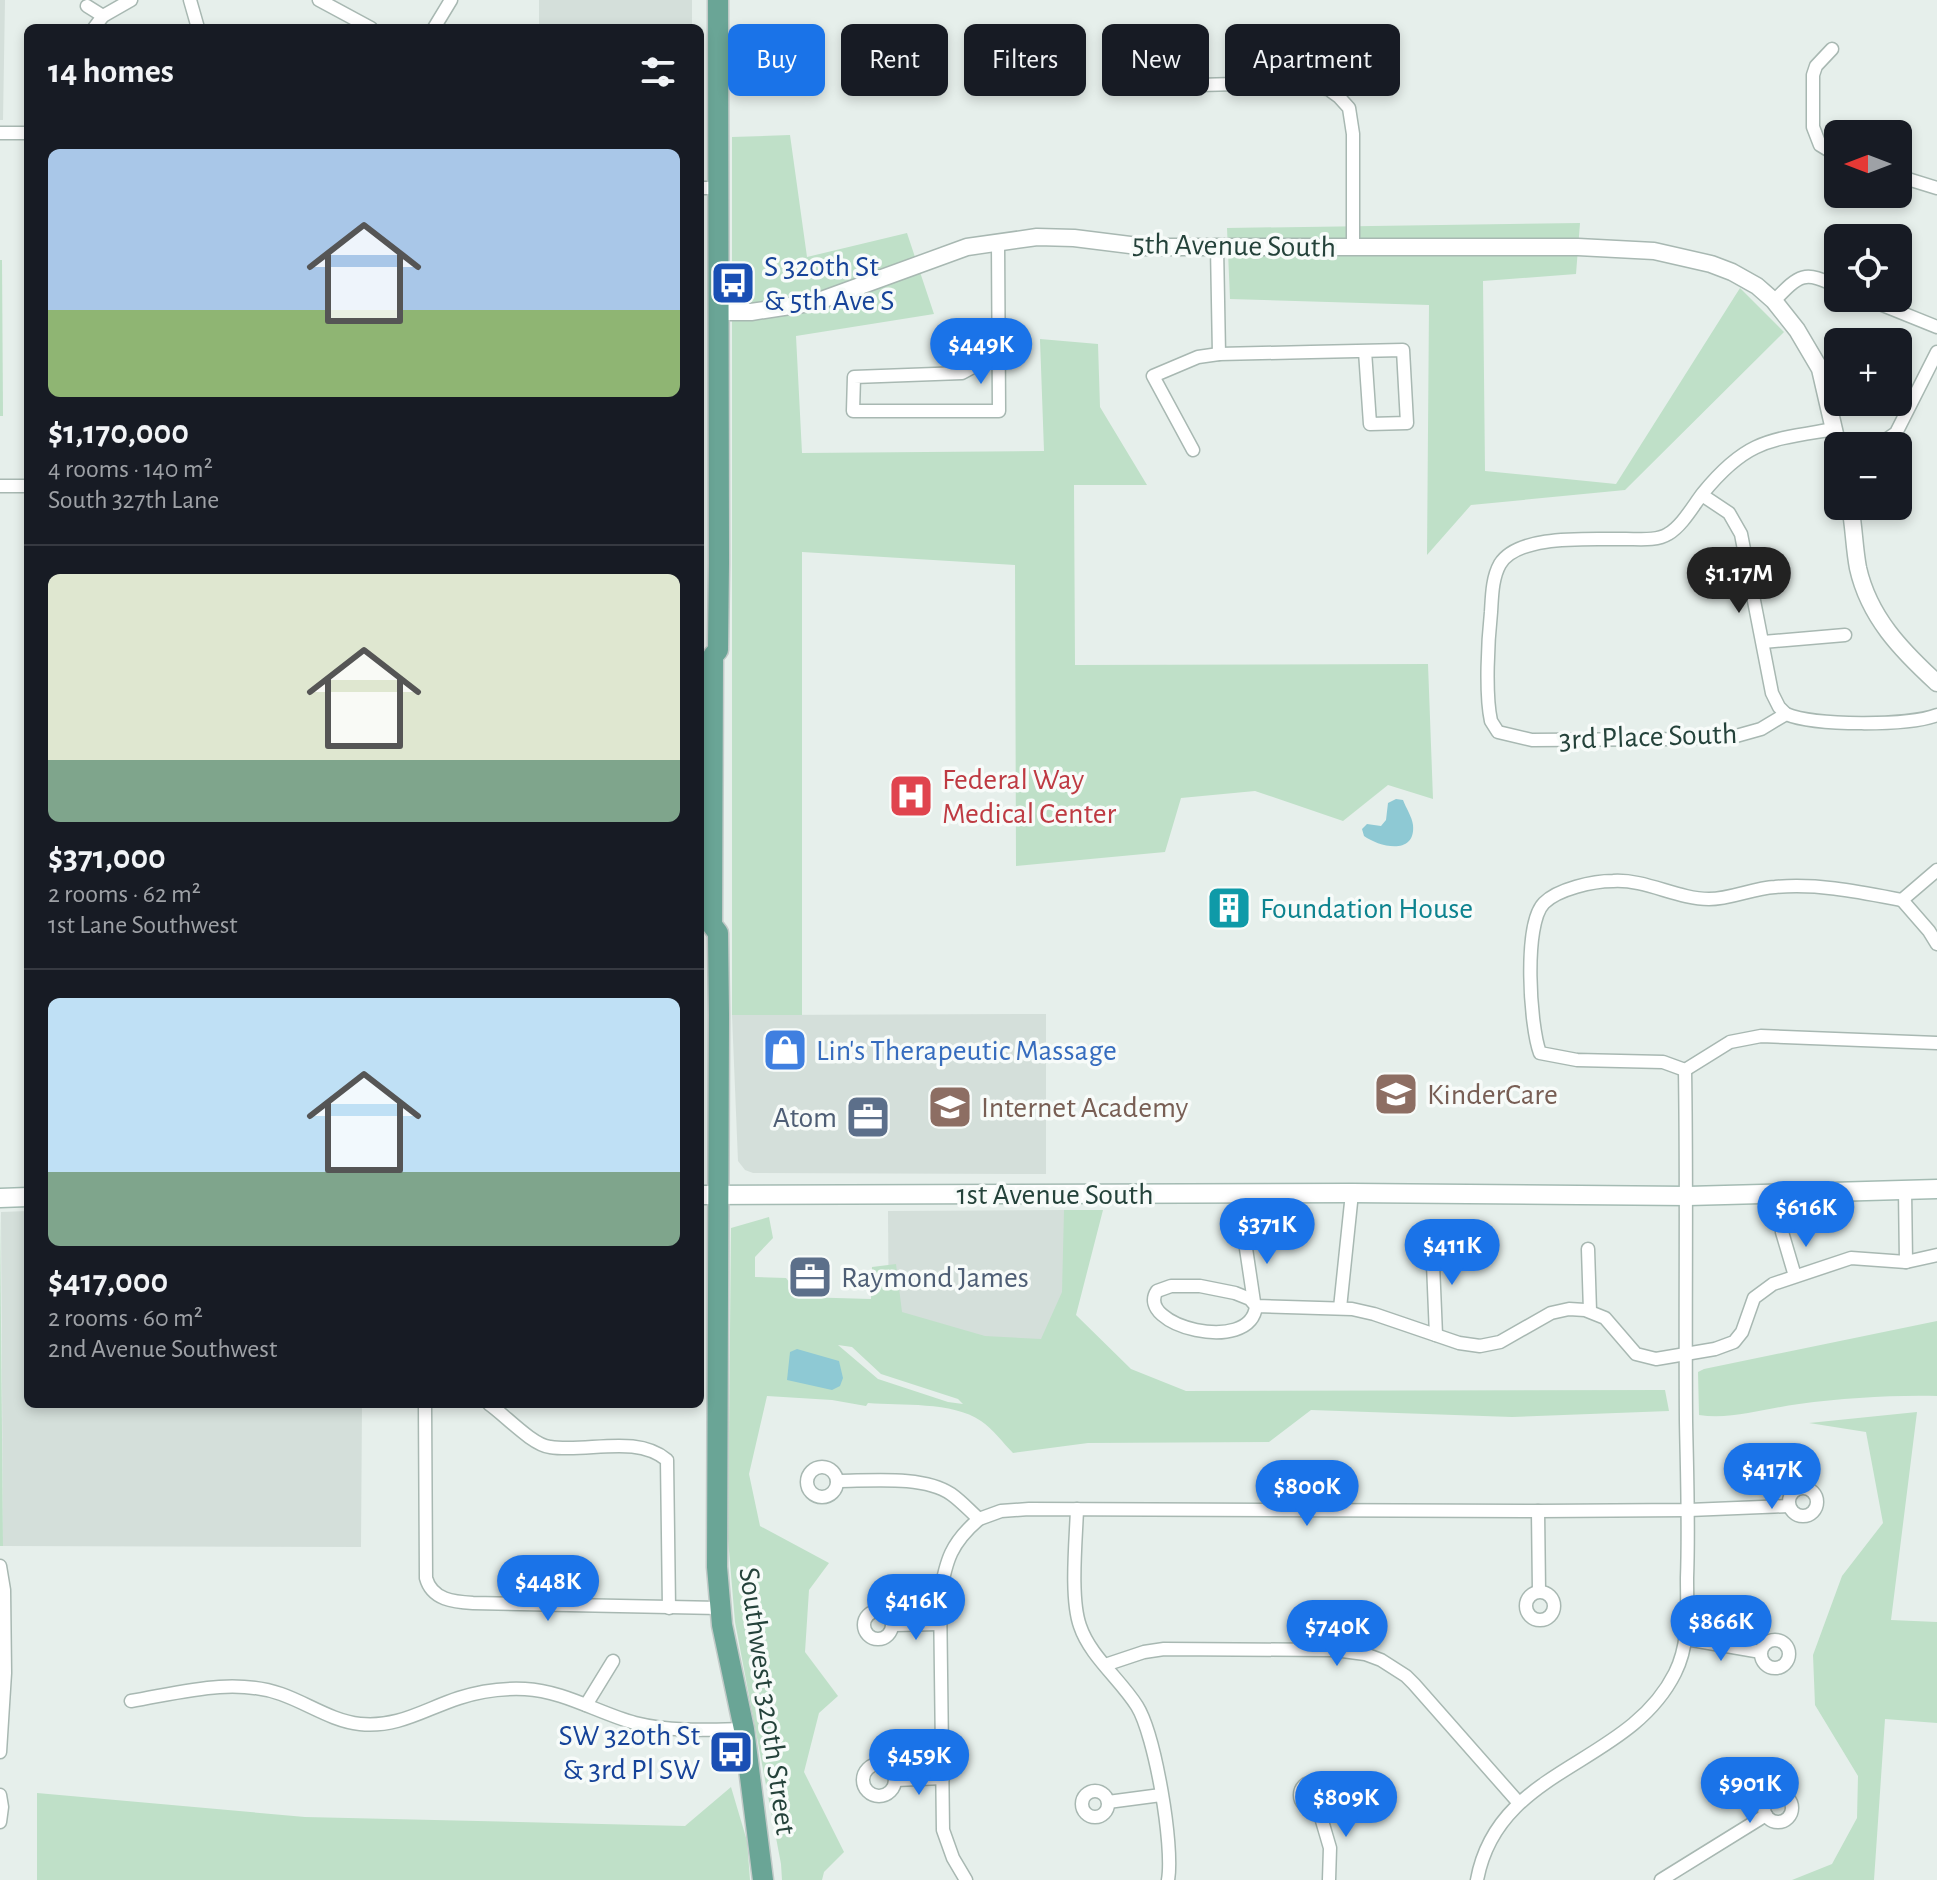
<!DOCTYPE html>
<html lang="en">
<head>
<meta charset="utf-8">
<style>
  body { margin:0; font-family:"Alegreya Sans",sans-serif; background:#242831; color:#f1f3f6; height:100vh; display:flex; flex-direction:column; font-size:30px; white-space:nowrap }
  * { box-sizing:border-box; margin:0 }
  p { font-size:26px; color:#9ea1a6 }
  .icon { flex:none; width:44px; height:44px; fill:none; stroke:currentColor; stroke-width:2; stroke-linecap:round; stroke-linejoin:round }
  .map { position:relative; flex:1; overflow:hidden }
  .side { position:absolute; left:24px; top:24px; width:680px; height:1384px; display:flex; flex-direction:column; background:#171b24; border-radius:12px; box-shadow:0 4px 12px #0003 }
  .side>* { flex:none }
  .top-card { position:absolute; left:728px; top:24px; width:760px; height:72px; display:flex; gap:16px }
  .needle { width:52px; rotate:270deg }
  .fabs { position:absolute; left:1824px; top:120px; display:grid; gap:16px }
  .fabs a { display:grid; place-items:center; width:88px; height:88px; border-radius:12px; background:#171b24; box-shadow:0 4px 12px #0003; font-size:40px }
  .price { position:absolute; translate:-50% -68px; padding:0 18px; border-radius:28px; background:#1a73e8; color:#fff; font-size:26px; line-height:52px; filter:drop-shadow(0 2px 4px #0008) }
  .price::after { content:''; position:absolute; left:50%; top:48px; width:24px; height:18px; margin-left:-12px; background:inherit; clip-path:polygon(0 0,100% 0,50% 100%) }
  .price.on { background:#222; color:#fff }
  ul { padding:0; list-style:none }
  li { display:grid; align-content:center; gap:16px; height:424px; padding:0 24px }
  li+li { border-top:2px solid #363941 }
  li span { display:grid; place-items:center; height:248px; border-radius:12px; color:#555 }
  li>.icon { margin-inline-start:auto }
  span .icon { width:144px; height:144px; fill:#fffc; stroke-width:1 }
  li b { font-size:34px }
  h2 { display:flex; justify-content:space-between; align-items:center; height:96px; padding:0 24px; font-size:34px }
  .tag { padding:0 28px; border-radius:12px; background:#171b24; box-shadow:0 4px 12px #0003; font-size:28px; line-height:72px }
  .tag.on { background:#1a73e8; color:#fff }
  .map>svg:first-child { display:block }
  .built { fill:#d4dfda }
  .green { fill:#bfe0c8; fill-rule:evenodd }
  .water { fill:#8ec9d4 }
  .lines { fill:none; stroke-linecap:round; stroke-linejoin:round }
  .minor-casing { stroke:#a8b8b2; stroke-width:15 }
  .tertiary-casing { stroke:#a8b8b2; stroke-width:19 }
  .secondary-casing { stroke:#a4bbb3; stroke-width:21 }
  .primary-casing { stroke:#c2cac8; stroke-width:23 }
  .minor { stroke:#fff; stroke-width:12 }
  .tertiary { stroke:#fff; stroke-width:16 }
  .secondary { stroke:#fff; stroke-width:18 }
  .primary { stroke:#6aa596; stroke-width:20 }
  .labels { text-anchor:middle; stroke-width:7; stroke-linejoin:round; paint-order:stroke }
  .street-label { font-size:30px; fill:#24423a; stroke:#f7fbf9 }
  .transit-label { font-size:30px; fill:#164399; stroke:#f7fbf9; text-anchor:start }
  .health-label { font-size:30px; fill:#be3a42; stroke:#f7fbf9; text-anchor:start }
  .culture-label { font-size:30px; fill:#0d838f; stroke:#f7fbf9; text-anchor:start }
  .shop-label { font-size:30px; fill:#366cbe; stroke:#f7fbf9; text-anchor:start }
  .education-label { font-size:30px; fill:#785e54; stroke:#f7fbf9; text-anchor:start }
  .service-label { font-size:30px; fill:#4e5e75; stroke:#f7fbf9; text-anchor:end }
</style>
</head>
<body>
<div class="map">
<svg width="1937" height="1880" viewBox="0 0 1937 1880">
  <rect width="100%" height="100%" fill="#e6efeb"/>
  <g class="built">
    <polygon points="0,0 5,0 3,120 0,120"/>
    <rect x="539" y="0" width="153" height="28"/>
    <polygon points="1046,1014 1046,1174 753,1173 745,1170 738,1161 732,1015"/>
    <polygon points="1064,1210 1065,1347 889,1348 888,1211"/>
    <polygon points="28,1211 28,1404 362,1404 361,1547 3,1546 1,1212"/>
  </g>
  <g class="green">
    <polygon points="790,135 807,257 907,233 934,314 796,336 802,453 1044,451 1040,339 1098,344 1100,407 1147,485 1074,485 1075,665 1428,664 1433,799 1388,785 1343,821 1255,791 1181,798 1165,852 1016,866 1015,565 802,552 802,1015 732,1015 732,137"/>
    <polygon points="1580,223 1576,274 1483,281 1485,471 1616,484 1740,288 1784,332 1625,490 1471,505 1427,555 1429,305 1230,299 1227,228"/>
    <polygon points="0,260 2,260 3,416 0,416"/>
    <path d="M1064,1210H1103L1076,1315L1131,1369L1186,1391L1665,1390L1669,1411L1512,1417L1311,1410L1269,1442L1088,1443L1013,1453C1003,1443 993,1429 981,1421C952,1401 901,1406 868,1403L866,1406L832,1400L767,1396L749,1474L760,1526L829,1563L809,1590L805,1652L838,1696L819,1713L804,1772L844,1852L824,1872L822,1880H782L781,1864L735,1622L728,1539L731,1228L769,1217L773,1238L755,1257V1277L786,1278L801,1297L871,1299L872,1267L896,1264L902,1312L985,1336L1041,1339L1062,1292ZM838,1345L852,1347L881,1374L958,1399L963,1404L948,1402L878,1379Z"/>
    <polygon points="0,1212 3,1546 0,1546"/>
    <path d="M1937,1321V1396C1892,1395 1844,1398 1799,1404C1767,1408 1732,1420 1699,1415L1698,1372L1704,1369Z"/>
    <polygon points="1917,1412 1891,1620 1937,1622 1937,1723 1885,1719 1874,1880 1792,1880 1832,1864 1857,1818 1858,1776 1815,1705 1813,1655 1842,1576 1883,1523 1866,1432 1809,1423"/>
    <polygon points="731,1787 747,1841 750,1880 37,1880 37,1793 305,1817 685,1826"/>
  </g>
  <g class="water">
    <path d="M1396,799L1403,800C1406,808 1412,817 1413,825C1416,856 1379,847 1364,836L1362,829L1367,824L1381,826L1386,820L1388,803Z"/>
    <polygon points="797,1349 839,1361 843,1378 840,1386 832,1390 787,1380 790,1352"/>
  </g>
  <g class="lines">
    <g class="minor-casing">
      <g id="minor">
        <polyline points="190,0 198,28"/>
        <polyline points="319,0 371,28"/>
        <polyline points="87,6 103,16"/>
        <polyline points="94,28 103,16 131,0"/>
        <polyline points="434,28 451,0"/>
        <polyline points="1832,49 1816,66 1813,75 1813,127 1820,145 1838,156"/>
        <polyline points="1198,85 1277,83 1328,89 1339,97 1349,108 1353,134 1353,247"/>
        <polyline points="0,133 28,133"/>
        <polyline points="1898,176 1937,188"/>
        <polyline points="700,188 718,188"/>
        <polyline points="998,242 999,411 853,411 854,377 962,373 999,353"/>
        <polyline points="1217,247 1219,354"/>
        <polyline points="1865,298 1937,327"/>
        <path d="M1774,301C1800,274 1804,270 1838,287"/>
        <path d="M1834,429C1770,440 1747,439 1703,493C1693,506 1682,526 1668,534C1657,541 1639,539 1626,539C1594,540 1519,533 1500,564C1492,578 1492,597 1491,612C1488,640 1485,694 1491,721L1498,732L1532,740L1668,739L1736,736L1761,729L1786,714C1815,726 1908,726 1937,715"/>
        <polyline points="1877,446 1896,433 1937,352"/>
        <path d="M1193,450L1153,376L1198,357L1219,354C1280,353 1342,351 1403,350L1407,423L1370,424L1365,351"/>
        <polyline points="0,486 28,486"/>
        <polyline points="1702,495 1729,513 1741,534 1772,693 1779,707 1786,714"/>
        <polyline points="1763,642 1845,635"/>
        <path d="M1937,870L1902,900C1860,892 1818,883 1775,887C1753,888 1731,899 1709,899C1677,899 1646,879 1613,881C1593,881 1558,889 1544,903C1523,924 1530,1027 1540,1053L1577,1060L1663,1062L1685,1070L1730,1042L1761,1036L1937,1043"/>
        <polyline points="1902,900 1929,931 1937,944"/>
        <polyline points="1905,1190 1906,1262"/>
        <polyline points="1782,1232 1795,1276"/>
        <polyline points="1244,1235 1254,1302"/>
        <polyline points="1432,1240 1436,1335"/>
        <polyline points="1588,1249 1590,1311"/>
        <path d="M1256,1306C1251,1356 1134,1325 1157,1291L1171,1286H1200L1235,1293L1250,1299L1256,1306L1352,1309L1374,1314L1459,1343L1480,1346L1500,1342L1551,1313L1569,1309L1585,1310L1605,1318L1636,1354L1656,1359L1715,1349L1734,1342L1742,1332L1754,1298L1773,1284L1851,1258L1906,1262L1937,1255"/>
        <polyline points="1340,1308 1352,1193"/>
        <path d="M425,1404L426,1578C432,1600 454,1602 473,1603L719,1608"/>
        <path d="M489,1404C505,1415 532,1445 550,1447C587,1453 636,1434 667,1460L669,1608"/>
        <circle cx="822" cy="1482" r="15"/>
        <path d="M837,1481C870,1481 923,1475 951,1494C961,1501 970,1511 979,1519L1001,1511L1029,1509L1538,1511L1689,1510L1789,1506"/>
        <circle cx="1803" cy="1502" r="14"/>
        <path d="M1077,1509C1076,1540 1070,1598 1080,1626C1090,1656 1120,1679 1137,1706C1155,1735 1174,1846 1168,1880"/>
        <polyline points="1538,1511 1539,1591"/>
        <polyline points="0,1566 4,1590 5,1673 0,1752"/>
        <circle cx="1540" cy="1606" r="14"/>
        <circle cx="878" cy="1625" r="14"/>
        <polyline points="893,1625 939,1624"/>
        <polyline points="1686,1639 1761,1652"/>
        <circle cx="1775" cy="1654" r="14"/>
        <polyline points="1105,1665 1144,1652 1164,1649 1335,1650 1365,1654 1381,1660 1406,1676 1414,1684 1518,1802"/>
        <path d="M131,1701C179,1693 232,1677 281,1694C307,1703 332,1721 360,1724C398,1728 425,1709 459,1698C480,1691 503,1688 525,1689C564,1691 598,1713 635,1723C671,1732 708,1730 744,1729"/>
        <polyline points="586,1705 613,1661"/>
        <circle cx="879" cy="1780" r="16"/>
        <polyline points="895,1780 943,1778"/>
        <circle cx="1313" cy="1795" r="13"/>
        <circle cx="1095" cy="1804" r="13"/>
        <circle cx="1778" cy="1808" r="14"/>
        <polyline points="0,1795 2,1807 0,1822"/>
        <polyline points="1108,1802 1161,1795"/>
        <polyline points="1318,1807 1330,1848 1329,1880"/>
        <path d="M966,1880L953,1858L943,1830L940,1595C946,1560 951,1543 979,1519"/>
        <path d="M1477,1880C1498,1766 1628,1767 1675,1673C1690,1643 1687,1610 1687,1578C1689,1525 1687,1473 1686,1421C1685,1304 1687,1187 1685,1070"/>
        <polyline points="1661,1880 1766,1815"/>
      </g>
    </g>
    <g class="tertiary-casing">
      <g id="tertiary">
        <polyline points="717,312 751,312 816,302 967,247 1037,237 1074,238 1146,247 1578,247 1654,251 1711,264 1732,272 1757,286 1774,301 1797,330 1820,369 1838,447"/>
        <path d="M1850,506C1854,526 1854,547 1858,568C1869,617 1901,650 1937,683"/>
      </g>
    </g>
    <g class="secondary-casing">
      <g id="secondary">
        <polyline points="700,1195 1352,1193 1688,1196 1937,1189"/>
        <polyline points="0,1198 28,1197"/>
      </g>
    </g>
    <g class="primary-casing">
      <polyline id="primary" points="718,0 719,563 718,650 713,656 712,925 718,933 719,1015 717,1567 722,1625 744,1729 763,1880"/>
    </g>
    <use href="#minor" class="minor"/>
    <use href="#tertiary" class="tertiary"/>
    <use href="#secondary" class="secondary"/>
    <use href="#primary" class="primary"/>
  </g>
  <defs>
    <g id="bus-square" transform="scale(2.3)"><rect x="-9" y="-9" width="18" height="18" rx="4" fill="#1a4fb4" stroke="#f7fbf9"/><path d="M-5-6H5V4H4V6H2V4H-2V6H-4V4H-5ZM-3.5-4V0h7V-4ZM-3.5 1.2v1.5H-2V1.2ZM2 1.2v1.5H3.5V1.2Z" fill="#fff"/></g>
    <g id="hospital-square" transform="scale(2.3)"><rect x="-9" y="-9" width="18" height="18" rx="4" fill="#e0444e" stroke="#f7fbf9"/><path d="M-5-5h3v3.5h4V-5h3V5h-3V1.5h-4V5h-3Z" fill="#fff"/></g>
    <g id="building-square" transform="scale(2.3)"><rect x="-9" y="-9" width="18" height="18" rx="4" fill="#0f9aa8" stroke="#f7fbf9"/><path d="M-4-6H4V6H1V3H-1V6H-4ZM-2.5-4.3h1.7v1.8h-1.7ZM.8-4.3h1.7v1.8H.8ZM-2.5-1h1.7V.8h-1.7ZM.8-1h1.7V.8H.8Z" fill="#fff"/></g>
    <g id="shop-square" transform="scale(2.3)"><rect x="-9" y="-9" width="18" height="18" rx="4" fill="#3f7fe0" stroke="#f7fbf9"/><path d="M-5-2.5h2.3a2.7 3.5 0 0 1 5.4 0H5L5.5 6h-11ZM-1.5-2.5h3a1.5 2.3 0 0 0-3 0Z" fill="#fff"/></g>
    <g id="school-square" transform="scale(2.3)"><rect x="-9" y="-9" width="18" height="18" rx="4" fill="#8d6e63" stroke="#f7fbf9"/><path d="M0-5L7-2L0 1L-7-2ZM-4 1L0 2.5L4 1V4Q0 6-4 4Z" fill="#fff"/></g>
    <g id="office-square" transform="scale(2.3)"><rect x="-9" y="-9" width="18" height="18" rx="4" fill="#5c6f8a" stroke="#f7fbf9"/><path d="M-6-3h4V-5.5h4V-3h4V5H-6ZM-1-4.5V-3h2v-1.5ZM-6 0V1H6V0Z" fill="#fff"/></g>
  </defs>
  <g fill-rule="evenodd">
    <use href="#bus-square" x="733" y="283"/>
    <use href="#hospital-square" x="911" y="796"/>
    <use href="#building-square" x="1229" y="908"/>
    <use href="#shop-square" x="785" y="1050"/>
    <use href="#school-square" x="1396" y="1094"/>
    <use href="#school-square" x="950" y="1107"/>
    <use href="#office-square" x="868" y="1117"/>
    <use href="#office-square" x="810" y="1277"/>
    <use href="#bus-square" x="731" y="1752"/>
  </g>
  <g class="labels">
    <g class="street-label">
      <text transform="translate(1234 245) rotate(1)" y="10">5th Avenue South</text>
      <text transform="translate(1648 736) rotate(-2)" y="10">3rd Place South</text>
      <text x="1055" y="1204">1st Avenue South</text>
      <text transform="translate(768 1701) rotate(82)" y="10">Southwest 320th Street</text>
    </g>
    <g class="transit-label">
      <text x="764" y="276">S 320th St<tspan x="764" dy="34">&amp; 5th Ave S</tspan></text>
      <text x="700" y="1745" text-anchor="end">SW 320th St<tspan x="700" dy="34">&amp; 3rd Pl SW</tspan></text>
    </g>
    <g class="health-label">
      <text x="942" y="789">Federal Way<tspan x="942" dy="34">Medical Center</tspan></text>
    </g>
    <g class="culture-label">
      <text x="1260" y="918">Foundation House</text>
    </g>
    <g class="shop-label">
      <text x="816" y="1060">Lin's Therapeutic Massage</text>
    </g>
    <g class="education-label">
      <text x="1427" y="1104">KinderCare</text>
      <text x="981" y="1117">Internet Academy</text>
    </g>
    <g class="service-label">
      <text x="837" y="1127">Atom</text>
      <text x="841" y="1287" text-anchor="start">Raymond James</text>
    </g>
  </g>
</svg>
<div class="fabs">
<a><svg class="needle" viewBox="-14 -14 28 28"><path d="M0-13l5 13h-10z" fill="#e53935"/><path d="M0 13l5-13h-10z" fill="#9ea1a6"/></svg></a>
<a><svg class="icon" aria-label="locate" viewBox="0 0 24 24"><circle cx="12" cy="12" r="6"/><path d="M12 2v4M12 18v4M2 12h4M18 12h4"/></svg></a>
<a>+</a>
<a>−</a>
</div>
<b class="price" style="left:981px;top:386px">$449K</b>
<b class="price on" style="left:1739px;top:615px">$1.17M</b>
<b class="price" style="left:1806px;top:1249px">$616K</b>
<b class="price" style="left:1267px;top:1266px">$371K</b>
<b class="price" style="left:1452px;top:1287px">$411K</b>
<b class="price" style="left:1772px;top:1511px">$417K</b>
<b class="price" style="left:1307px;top:1528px">$800K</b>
<b class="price" style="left:548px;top:1623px">$448K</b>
<b class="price" style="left:916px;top:1642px">$416K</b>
<b class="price" style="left:1721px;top:1663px">$866K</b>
<b class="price" style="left:1337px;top:1668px">$740K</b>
<b class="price" style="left:919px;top:1797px">$459K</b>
<b class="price" style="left:1750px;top:1825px">$901K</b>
<b class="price" style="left:1346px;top:1839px">$809K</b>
<div class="top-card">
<a class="tag on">Buy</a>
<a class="tag">Rent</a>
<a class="tag">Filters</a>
<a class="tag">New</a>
<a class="tag">Apartment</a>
</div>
<section class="side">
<h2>14 homes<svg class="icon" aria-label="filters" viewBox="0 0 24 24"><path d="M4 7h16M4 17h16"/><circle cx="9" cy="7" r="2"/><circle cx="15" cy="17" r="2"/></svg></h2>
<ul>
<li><span style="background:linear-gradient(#a9c7e8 65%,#8fb573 0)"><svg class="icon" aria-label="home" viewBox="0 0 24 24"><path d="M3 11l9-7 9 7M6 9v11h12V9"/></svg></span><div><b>$1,170,000</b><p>4 rooms · 140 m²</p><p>South 327th Lane</p></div></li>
<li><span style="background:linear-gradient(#dfe7d0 75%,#7fa58c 0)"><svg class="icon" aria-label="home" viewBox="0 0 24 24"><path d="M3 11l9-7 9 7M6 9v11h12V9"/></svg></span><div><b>$371,000</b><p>2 rooms · 62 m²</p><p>1st Lane Southwest</p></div></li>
<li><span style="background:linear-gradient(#bfe0f5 70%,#7fa58c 0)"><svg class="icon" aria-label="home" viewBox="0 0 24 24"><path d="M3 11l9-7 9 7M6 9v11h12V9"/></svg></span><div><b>$417,000</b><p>2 rooms · 60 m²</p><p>2nd Avenue Southwest</p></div></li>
</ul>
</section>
</div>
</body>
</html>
